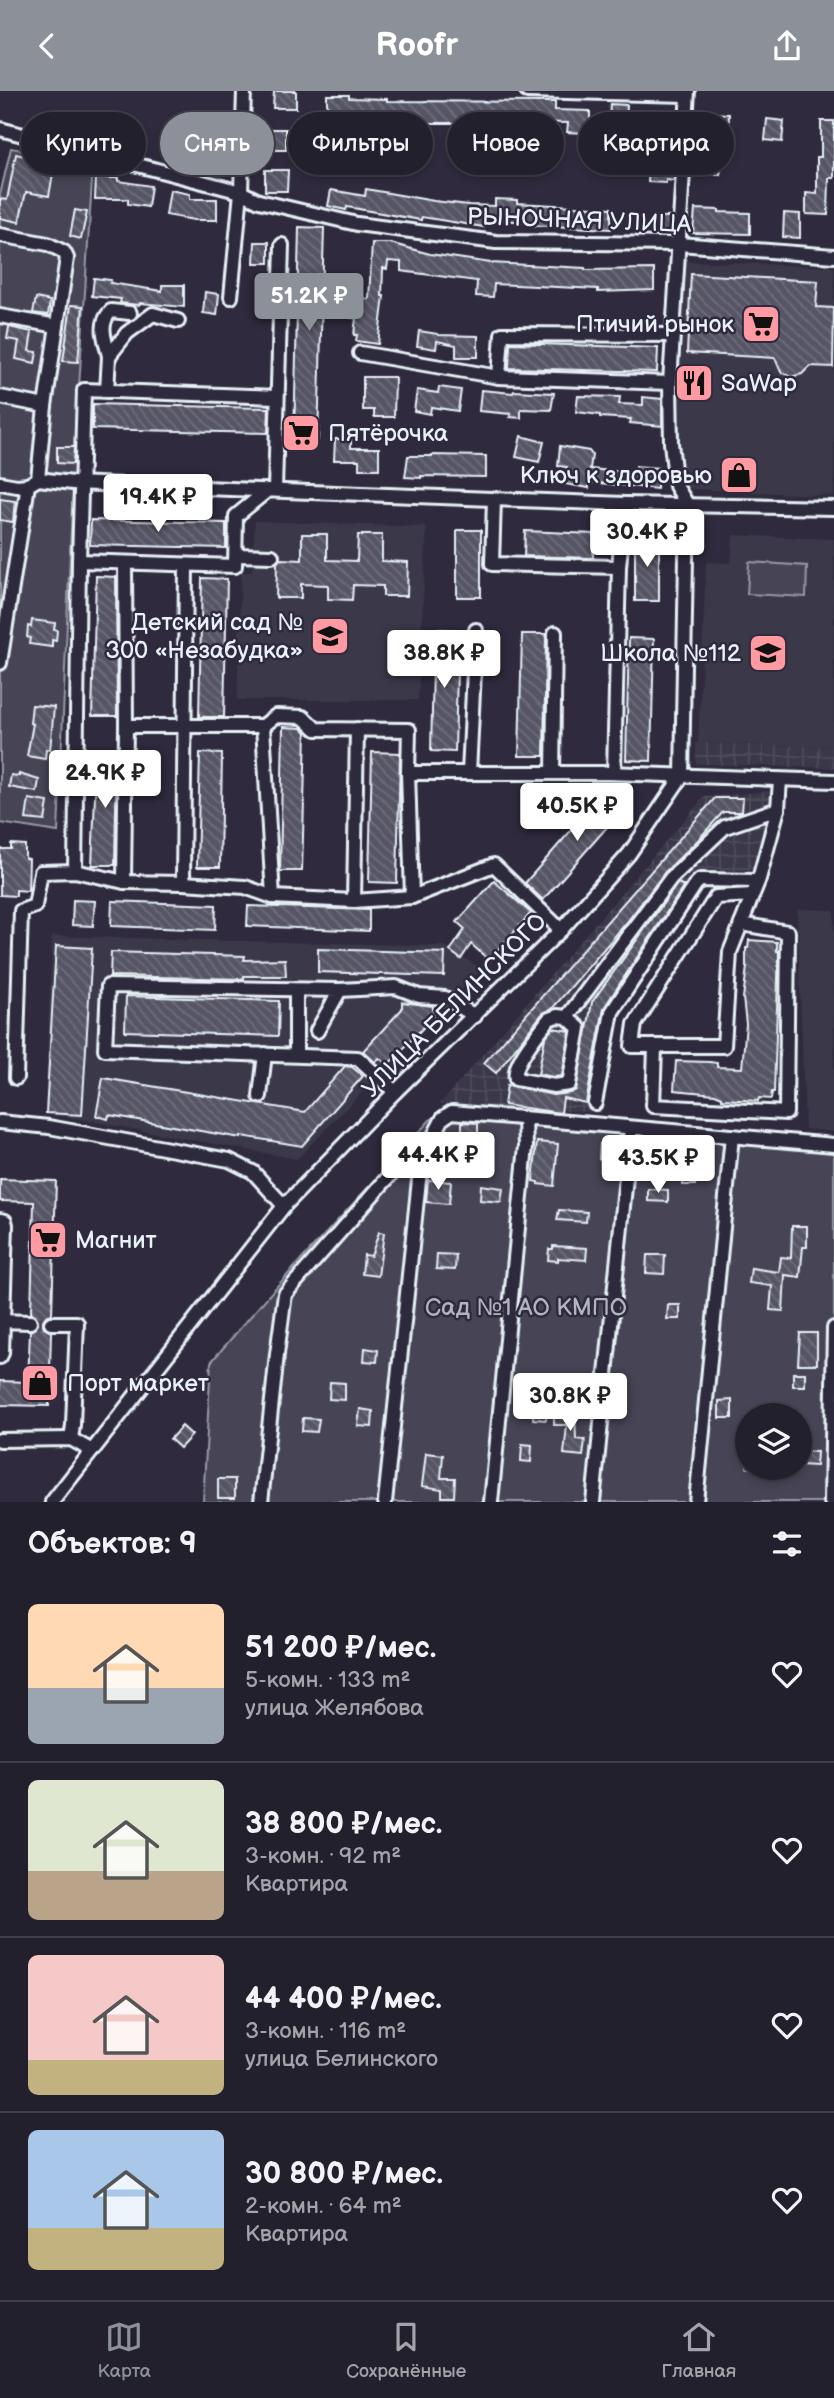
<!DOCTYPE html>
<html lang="ru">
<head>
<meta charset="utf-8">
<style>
  body { margin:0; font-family:"Balsamiq Sans",sans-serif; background:#2b2836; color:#f1f3f6; height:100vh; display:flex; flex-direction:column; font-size:26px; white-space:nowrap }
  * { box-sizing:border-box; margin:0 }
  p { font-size:23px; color:#a3a3aa }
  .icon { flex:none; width:38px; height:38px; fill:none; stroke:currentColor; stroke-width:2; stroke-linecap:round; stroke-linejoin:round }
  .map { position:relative; height:1411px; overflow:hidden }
  .details { display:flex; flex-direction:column; background:#23202e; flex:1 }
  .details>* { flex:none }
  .top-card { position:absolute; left:21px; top:21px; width:793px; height:63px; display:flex; gap:14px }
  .buttons { position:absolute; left:735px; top:1312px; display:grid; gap:14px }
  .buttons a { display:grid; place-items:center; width:77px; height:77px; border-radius:50%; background:#23202e; box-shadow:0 4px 10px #0003,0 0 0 2px #403e4a; font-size:35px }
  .price { position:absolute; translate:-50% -60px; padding:0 16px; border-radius:7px; background:#fff; color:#222; font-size:23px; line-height:46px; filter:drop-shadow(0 2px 4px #0008) }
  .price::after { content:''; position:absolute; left:50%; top:42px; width:21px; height:16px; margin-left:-10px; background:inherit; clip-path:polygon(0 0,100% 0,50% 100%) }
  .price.current { background:#8c9099; color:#fff }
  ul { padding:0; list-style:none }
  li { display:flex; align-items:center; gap:21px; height:175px; padding:0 28px }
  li+li { border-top:2px solid #403e4a }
  li span { display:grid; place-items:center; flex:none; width:196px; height:140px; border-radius:10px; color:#555 }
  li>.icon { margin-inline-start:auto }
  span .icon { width:84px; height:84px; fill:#fffc; stroke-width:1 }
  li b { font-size:30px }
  h2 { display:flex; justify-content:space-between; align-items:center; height:84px; padding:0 28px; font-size:30px }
  .pill { padding:0 24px; border-radius:32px; background:#23202e; box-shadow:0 4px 10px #0003,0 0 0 2px #403e4a; font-size:24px; line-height:63px }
  .pill.current { background:#8c9099; color:#fff }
  header { display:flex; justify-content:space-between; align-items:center; height:91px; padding:0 28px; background:#8c9099; color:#fff; font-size:32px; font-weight:700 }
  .menu { display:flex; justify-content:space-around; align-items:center; height:98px; border-top:2px solid #403e4a; background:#23202e; font-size:19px; color:#a3a3aa }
  .menu a { display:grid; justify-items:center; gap:4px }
  .menu .current { color:#8c9099 }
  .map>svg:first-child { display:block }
  .built { fill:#3b3749 }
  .industrial { fill:url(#industrial-grid) }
  .green { fill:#464455; stroke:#979aa6; stroke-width:2; fill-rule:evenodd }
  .building { fill:url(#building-back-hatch); stroke:#e8f1f8; stroke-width:2 }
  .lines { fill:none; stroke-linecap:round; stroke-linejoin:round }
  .minor-tunnel { stroke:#4b4859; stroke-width:12; stroke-dasharray:12 6; stroke-linecap:butt }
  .minor-casing { stroke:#e8f1f8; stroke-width:18 }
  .minor { stroke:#2f2a3d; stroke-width:12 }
  .labels { text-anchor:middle; stroke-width:5; stroke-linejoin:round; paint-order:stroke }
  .street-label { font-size:24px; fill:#e8f1f8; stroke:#2f2a3d }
  .poi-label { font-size:24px; fill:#e8f1f8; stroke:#2f2a3d; text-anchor:end }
  .park-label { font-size:24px; fill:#afb4bf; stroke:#2f2a3d }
</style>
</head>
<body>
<header><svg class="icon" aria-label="back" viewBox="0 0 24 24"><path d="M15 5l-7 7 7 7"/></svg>Roofr<svg class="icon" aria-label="share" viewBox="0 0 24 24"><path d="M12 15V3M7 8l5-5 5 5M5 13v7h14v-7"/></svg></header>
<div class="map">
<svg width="834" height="1411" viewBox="0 0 834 1411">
  <defs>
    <pattern id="industrial-grid" width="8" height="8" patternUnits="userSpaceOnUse" patternTransform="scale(1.75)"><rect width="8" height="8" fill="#3b3749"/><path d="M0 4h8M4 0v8" fill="none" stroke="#4e4b5b"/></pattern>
    <pattern id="building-back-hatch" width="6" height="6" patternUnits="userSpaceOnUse" patternTransform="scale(1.75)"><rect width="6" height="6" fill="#575565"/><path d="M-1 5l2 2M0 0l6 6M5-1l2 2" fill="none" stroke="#6f6e7c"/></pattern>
  </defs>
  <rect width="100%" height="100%" fill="#2f2a3d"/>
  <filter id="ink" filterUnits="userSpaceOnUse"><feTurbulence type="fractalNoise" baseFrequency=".0143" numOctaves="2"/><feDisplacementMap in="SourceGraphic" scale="14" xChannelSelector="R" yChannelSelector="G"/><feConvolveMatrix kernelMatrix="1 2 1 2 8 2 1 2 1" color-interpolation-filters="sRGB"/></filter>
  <g filter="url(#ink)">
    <g class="built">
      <polygon points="683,170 834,176 834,405 691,398 680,395 676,378"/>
      <polygon points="255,430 427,436 418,609 237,609 241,481 252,481"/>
      <polygon points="733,444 834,448 834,656 698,652 706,471 731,472"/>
      <polygon points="797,818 834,819 834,1041 805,1038"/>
      <polygon points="52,845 445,855 482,878 297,1068 45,1022"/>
    </g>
    <g class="industrial">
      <polygon points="696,652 834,656 834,677 696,673"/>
      <polygon points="772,700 754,779 701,781 615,929 602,1022 440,1013 704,706"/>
    </g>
    <g class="green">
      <polygon points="11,57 93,73 73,392 58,741 0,732 0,104"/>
      <polygon points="749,471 807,475 806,506 747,503"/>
      <path d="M449,1017L580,1025L834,1049V1411H203L211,1271L269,1204L430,1029ZM747,1325H800V1377H747Z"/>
    </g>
    <g class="building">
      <polygon points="274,0 296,0 296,17 273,17"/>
      <polygon points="327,4 349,4 349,7 387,8 387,10 555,11 555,19 590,20 590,31 614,31 613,53 603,52 603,43 567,41 568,32 528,31 527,44 507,43 507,40 501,40 501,32 400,32 400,29 365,29 365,25 327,25"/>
      <polygon points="610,13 627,14 626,31 609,30"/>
      <polygon points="707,22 729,23 728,44 706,43"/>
      <polygon points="653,28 675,29 675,41 667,41 666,50 653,49"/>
      <polygon points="767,28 784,30 782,51 765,49"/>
      <polygon points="821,30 834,30 834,87 829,87 828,124 806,123 806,102 817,103 817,66 821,66"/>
      <rect x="269" y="38" width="17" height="21"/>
      <polygon points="701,60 723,63 720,84 698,81"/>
      <polygon points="16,63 30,66 29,72 54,77 49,105 26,101 19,131 0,127 0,108 7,109"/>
      <polygon points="649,74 675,75 674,90 666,89 666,92 648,91"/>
      <polygon points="265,79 288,79 287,100 265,100"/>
      <polygon points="96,87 118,87 118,90 151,95 148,116 128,113 128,108 95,108"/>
      <polygon points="366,98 434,110 469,114 495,115 495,108 517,109 517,112 611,117 611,138 528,134 528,131 485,128 484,136 422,126 421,129 347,116 346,119 328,115 331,99 365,105"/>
      <polygon points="170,99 190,103 190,108 217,108 217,129 194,129 166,124"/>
      <polygon points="695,118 719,119 719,121 750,122 750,143 693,142"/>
      <polygon points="75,119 87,121 81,148 70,145"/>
      <polygon points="784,122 800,123 800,147 783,146"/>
      <rect x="656" y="126" width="14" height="17"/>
      <polygon points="299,136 324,137 318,349 294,348"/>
      <polygon points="255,151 269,151 269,172 254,172"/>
      <polygon points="372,152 390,152 430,163 491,172 585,177 585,179 654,178 654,199 598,201 598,198 494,193 493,206 476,205 477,190 401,180 401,171 388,170 387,178 383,177 382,205 384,205 378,253 356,250 357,244 354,244 356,227 351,227 354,206 369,208"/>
      <polygon points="691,183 818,190 816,216 834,217 833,276 810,275 802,283 791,286 781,281 775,267 687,262"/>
      <polygon points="94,187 111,189 110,192 162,200 162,194 184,194 184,216 140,212 139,214 120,212 121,208 92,205"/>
      <polygon points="205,201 219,203 217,224 203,222"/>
      <polygon points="36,207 50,210 48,224 33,222"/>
      <polygon points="71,214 83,215 78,271 63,270"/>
      <polygon points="9,236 32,241 29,260 37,261 35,272 16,268 19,250 7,248"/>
      <polygon points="419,240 438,243 438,244 478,245 478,266 456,266 456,254 437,250 436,258 417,255"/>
      <polygon points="510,252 658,257 657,281 509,277"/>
      <polygon points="363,286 395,286 394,326 374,326 374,319 363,319"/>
      <polygon points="439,296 461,299 458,320 431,316 430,323 414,320 417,299 438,302"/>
      <polygon points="481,299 513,302 514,300 554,302 551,319 521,318 521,327 510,326 511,323 479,320"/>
      <polygon points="578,305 620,306 619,313 643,314 643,306 662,308 662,335 630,332 631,328 600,326 600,324 576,321"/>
      <polygon points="93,313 269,317 268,342 93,338"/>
      <polygon points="521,345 544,351 539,371 516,366"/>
      <polygon points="335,348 351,348 351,357 379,357 379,378 359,378 359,369 334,369"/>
      <polygon points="560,355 589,360 592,364 590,378 636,382 636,375 658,377 657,398 589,391 589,397 565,393 567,376 558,375"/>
      <polygon points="57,356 74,356 73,373 57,372"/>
      <polygon points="432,364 486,365 486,386 421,385 421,387 405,386 408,365 432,365"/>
      <polygon points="0,408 15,410 13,431 0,429"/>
      <polygon points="91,429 226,432 226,457 90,454"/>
      <rect x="457" y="439" width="24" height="67"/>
      <polygon points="525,440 594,443 593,467 524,465"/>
      <polygon points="302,443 327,443 327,469 357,470 358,444 382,444 382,470 408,471 407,505 383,505 383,495 353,494 352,509 328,508 328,494 301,493 301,507 276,507 277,472 280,468 302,469"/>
      <rect x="635" y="445" width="24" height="65"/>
      <polygon points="96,485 116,486 117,625 92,625"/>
      <polygon points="202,487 227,488 224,626 199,626"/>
      <polygon points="32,529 55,532 54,538 57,539 56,550 52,549 52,556 29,553 30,547 27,546 28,535 31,536"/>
      <polygon points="434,538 458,539 455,661 431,660"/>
      <polygon points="522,543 546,543 544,665 519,665"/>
      <polygon points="629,547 654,548 651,670 626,669"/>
      <polygon points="32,614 54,616 50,659 46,658 45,668 27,665 33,633 30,632"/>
      <polygon points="283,636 302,637 306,641 302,780 280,780"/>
      <polygon points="97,660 117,661 115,774 92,774"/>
      <polygon points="372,661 400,662 397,792 369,791"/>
      <polygon points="200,662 222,663 220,776 197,776"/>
      <polygon points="19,683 39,689 37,701 9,696 11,684 19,685"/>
      <polygon points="610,695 629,711 543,809 525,792"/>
      <polygon points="715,707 743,707 742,721 723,721 698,749 665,781 627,831 552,918 542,923 496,982 484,972"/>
      <polygon points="29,708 48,711 45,730 26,728"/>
      <polygon points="11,753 25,754 25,767 29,768 28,800 16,799 16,805 0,804 0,758 11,758"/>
      <polygon points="494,790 531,822 489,869 471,853 461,868 450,860 465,838 457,831"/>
      <polygon points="678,792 684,795 604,917 586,1012 563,1007 561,1022 504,1014 507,994 553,1004 570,1002 576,999 592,911"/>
      <polygon points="73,809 95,810 93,835 72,834"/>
      <polygon points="112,810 216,814 215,839 111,835"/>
      <polygon points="248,815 369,819 369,840 247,835"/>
      <polygon points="749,849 777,851 777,860 779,860 774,1001 772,1001 771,1008 759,1007 758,1010 722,1008 722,1006 715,1003 674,999 676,970 710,971 717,972 717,976 742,977 746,933 743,907 747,876 746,876 746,857 748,857"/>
      <polygon points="56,855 92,857 82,1024 46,1022"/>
      <polygon points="318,858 445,862 444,885 318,881"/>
      <polygon points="111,861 245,865 244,869 285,868 286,885 244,885 244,888 110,885"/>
      <polygon points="126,905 279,910 278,945 125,940"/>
      <polygon points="402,911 433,915 433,926 388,974 379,967 375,971 363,960 402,918"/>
      <polygon points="553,937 570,940 562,985 554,986 538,983 545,947"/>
      <polygon points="345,975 352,976 363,985 302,1055 241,1045 241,1047 109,1024 108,1028 96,1025 103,987 305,1021"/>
      <polygon points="462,1031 478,1032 478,1045 462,1044"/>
      <polygon points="537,1051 558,1053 554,1095 538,1093 538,1091 533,1090"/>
      <polygon points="600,1053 620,1056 619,1071 599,1068"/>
      <polygon points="652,1059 666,1060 664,1076 650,1075"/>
      <polygon points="684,1079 696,1080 695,1094 683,1094"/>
      <polygon points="0,1088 56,1090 52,1223 46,1225 42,1231 44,1237 51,1241 49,1315 0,1314 0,1290 28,1291 30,1240 37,1236 39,1231 35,1224 31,1222 34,1111 0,1110"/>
      <polygon points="428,1089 451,1091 449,1113 426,1111"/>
      <polygon points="481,1094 503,1097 501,1111 480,1109"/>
      <polygon points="648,1098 668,1099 668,1111 648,1110"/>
      <polygon points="559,1119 587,1121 586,1131 557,1129"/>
      <polygon points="792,1135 807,1135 807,1156 803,1156 800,1186 785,1184 783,1220 770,1219 772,1195 749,1192 751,1177 779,1181 781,1166 791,1167"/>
      <polygon points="379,1141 384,1142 378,1185 362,1183 364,1164 371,1165"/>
      <polygon points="553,1155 587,1157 586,1169 558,1167 558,1170 548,1169 549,1158 553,1158"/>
      <polygon points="437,1163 456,1164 455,1179 436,1178"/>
      <polygon points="647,1164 665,1164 664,1183 646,1182"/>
      <polygon points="668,1214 680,1214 680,1228 667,1228"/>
      <polygon points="800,1242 817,1242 817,1273 798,1273"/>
      <polygon points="365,1257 378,1259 377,1271 364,1270"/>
      <rect x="793" y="1282" width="12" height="13"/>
      <polygon points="330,1291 345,1292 345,1309 329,1308"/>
      <polygon points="732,1309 732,1327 719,1327 719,1310"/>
      <polygon points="534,1314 547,1315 546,1329 533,1328"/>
      <polygon points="360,1318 373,1320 372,1336 358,1335"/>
      <polygon points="569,1319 575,1319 576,1348 585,1349 583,1365 564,1363 567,1334 554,1334 554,1321 569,1321"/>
      <polygon points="303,1327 319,1328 317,1341 302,1340"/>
      <polygon points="182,1335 192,1344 180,1357 170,1348"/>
      <polygon points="522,1353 532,1354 531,1371 521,1370"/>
      <polygon points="801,1360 817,1361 816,1375 800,1374"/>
      <polygon points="426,1362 443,1364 441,1387 455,1387 454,1406 442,1406 442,1398 422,1395"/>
      <rect x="218" y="1388" width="17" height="19"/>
    </g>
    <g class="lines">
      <polyline class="minor-tunnel" points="30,1231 51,1232"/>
      <g class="minor-casing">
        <g id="minor">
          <polyline points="527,0 687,4"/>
          <polyline points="0,38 241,101 259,110 357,133 496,151 679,153 834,165"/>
          <polyline points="0,144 48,153 64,161 67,167 45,315 38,388 28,394 0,572"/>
          <polyline points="231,206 241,101 244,0"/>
          <polyline points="0,225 57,235"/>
          <polyline points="360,262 499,286 670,292"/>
          <path d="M109,265C105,248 98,233 111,220L130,222"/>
          <polyline points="499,286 502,243 673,244"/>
          <polyline points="107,300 109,265 127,242 153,223 178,230"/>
          <polyline points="0,306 45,315"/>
          <polyline points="38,388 73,392 625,413 834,417"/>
          <polyline points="0,392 17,395 28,394"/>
          <polyline points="275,399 282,154"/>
          <polyline points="494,408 492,473 619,476"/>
          <polyline points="687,413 676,395 671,352 670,292 688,0"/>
          <polyline points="236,464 272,465"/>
          <polyline points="79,470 235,475 236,425 268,399"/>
          <polyline points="125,472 126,635 263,635 276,625 303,626 316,638 409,639 408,682 412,806"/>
          <polyline points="263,635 273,806"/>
          <polyline points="408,682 609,682 834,690"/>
          <polyline points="469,682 476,539"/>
          <polyline points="553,682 555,542"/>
          <polyline points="614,682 619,476 625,413"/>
          <polyline points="75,780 79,470 84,299 277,306"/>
          <polyline points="124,791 126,635"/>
          <polyline points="183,792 186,474"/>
          <polyline points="753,804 716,806 635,933 632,955 724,955 730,861 759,788 778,718 780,689"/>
          <polyline points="354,810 357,638"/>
          <polyline points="340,899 396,896 419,905 445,907 475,925"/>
          <path d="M567,926L579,937L569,993L554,995L516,988C511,973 540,941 549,928L557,925L567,926L671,787L725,736L778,718"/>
          <polyline points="317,940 340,899 108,895 105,958 358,967 395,1001"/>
          <polyline points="655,956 653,1015 786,1022 788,841 741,833"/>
          <polyline points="296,963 296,900"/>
          <polyline points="16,987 21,820 35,815 41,781 75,780 124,791 183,792 245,796 273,806 354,810 412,806 494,774 561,839"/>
          <polyline points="260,1005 265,963"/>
          <polyline points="595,1012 612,921 695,794 700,789 758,790"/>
          <polyline points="0,1031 49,1036 229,1069 253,1081 284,1115"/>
          <polyline points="0,1129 5,1130 6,1134 2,1262 0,1266"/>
          <polyline points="0,1230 30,1231"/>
          <polyline points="51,1232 77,1232 73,1334 71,1348"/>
          <polyline points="0,1349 71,1348 92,1360"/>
          <polyline points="52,1411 284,1115 395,1001 561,839 629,763 682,685 687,413"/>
          <polyline points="261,1411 277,1263 285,1203 408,1064 425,1061"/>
          <polyline points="385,1411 421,1070 443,1027 452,1021 834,1054"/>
          <polyline points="491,1411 526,1055 525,1029"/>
          <polyline points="593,1411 631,1037"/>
          <polyline points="696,1411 732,1045"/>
          <polyline points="831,1411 834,1237"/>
        </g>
      </g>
      <use href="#minor" class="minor"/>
    </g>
  </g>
  <defs>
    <g id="supermarket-square" transform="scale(2.0125)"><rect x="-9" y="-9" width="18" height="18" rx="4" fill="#ff9aa2" stroke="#2f2a3d"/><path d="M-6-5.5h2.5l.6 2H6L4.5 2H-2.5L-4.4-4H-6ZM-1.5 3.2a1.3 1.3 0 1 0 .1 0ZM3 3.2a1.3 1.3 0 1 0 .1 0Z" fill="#111"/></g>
    <g id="restaurant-square" transform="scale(2.0125)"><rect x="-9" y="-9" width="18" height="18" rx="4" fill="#ff9aa2" stroke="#2f2a3d"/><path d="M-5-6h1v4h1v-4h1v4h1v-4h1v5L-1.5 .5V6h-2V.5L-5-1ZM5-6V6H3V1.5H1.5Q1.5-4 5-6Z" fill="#111"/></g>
    <g id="shop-square" transform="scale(2.0125)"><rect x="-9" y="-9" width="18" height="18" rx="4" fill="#ff9aa2" stroke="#2f2a3d"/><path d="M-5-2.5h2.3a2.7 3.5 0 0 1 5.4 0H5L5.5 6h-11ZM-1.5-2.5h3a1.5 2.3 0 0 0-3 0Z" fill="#111"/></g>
    <g id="school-square" transform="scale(2.0125)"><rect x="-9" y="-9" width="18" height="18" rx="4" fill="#ff9aa2" stroke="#2f2a3d"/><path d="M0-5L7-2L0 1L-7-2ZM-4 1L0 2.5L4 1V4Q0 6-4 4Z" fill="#111"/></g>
  </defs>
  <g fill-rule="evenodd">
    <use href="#supermarket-square" x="761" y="233"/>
    <use href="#restaurant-square" x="694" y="292"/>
    <use href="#supermarket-square" x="301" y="342"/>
    <use href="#shop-square" x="739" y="384"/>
    <use href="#school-square" x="330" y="545"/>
    <use href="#school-square" x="768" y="562"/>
    <use href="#supermarket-square" x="48" y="1149"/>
    <use href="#shop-square" x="40" y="1292"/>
  </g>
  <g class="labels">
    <g class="street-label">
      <text transform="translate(579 129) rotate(2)" y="8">РЫНОЧНАЯ УЛИЦА</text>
      <text transform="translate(454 914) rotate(-45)" y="8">УЛИЦА БЕЛИНСКОГО</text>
    </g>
    <g class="poi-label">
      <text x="734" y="241">Птичий рынок</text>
      <text x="721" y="300" text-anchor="start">SaWap</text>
      <text x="328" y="350" text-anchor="start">Пятёрочка</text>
      <text x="712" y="392">Ключ к здоровью</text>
      <text x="303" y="539">Детский сад №<tspan x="303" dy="28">300 «Незабудка»</tspan></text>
      <text x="741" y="570">Школа №112</text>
      <text x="75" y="1157" text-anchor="start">Магнит</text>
      <text x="67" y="1300" text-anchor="start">Порт маркет</text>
    </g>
    <g class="park-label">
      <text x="526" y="1224">Сад №1 АО КМПО</text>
    </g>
  </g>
</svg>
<div class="buttons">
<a><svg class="icon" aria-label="layers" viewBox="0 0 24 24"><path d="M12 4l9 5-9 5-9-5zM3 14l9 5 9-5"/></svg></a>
</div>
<b class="price current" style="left:309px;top:242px">51.2K ₽</b>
<b class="price" style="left:158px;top:443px">19.4K ₽</b>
<b class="price" style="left:647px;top:478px">30.4K ₽</b>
<b class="price" style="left:444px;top:599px">38.8K ₽</b>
<b class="price" style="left:105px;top:719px">24.9K ₽</b>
<b class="price" style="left:577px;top:752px">40.5K ₽</b>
<b class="price" style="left:438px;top:1101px">44.4K ₽</b>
<b class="price" style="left:658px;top:1104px">43.5K ₽</b>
<b class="price" style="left:570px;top:1342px">30.8K ₽</b>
<div class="top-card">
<a class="pill">Купить</a>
<a class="pill current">Снять</a>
<a class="pill">Фильтры</a>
<a class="pill">Новое</a>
<a class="pill">Квартира</a>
</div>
</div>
<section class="details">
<h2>Объектов: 9<svg class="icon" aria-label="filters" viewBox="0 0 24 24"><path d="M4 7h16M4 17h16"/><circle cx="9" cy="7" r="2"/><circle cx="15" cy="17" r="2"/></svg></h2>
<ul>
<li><span style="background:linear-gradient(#ffd9b3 60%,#9aa5b1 0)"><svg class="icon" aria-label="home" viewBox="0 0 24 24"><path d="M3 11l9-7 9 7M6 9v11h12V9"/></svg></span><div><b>51 200 ₽/мес.</b><p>5-комн. · 133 m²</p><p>улица Желябова</p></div><svg class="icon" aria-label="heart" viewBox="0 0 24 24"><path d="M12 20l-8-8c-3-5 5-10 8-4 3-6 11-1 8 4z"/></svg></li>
<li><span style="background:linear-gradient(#dfe7d0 65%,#b9a48a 0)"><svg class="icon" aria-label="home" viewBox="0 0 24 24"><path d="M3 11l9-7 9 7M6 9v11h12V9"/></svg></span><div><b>38 800 ₽/мес.</b><p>3-комн. · 92 m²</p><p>Квартира</p></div><svg class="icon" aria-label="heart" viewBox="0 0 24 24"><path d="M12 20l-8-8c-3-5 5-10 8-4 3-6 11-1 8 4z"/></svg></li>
<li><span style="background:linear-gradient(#f6c9c9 75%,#c2b280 0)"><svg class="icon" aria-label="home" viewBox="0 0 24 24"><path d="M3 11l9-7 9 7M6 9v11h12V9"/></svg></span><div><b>44 400 ₽/мес.</b><p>3-комн. · 116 m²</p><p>улица Белинского</p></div><svg class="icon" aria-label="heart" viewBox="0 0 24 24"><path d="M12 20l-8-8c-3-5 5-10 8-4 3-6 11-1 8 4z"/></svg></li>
<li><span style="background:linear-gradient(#a9c7e8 70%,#c2b280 0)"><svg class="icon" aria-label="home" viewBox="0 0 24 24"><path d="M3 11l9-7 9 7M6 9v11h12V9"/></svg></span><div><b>30 800 ₽/мес.</b><p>2-комн. · 64 m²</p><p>Квартира</p></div><svg class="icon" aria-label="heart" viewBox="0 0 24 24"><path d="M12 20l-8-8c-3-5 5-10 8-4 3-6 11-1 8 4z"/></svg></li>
</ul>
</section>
<nav class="menu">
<a class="current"><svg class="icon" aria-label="map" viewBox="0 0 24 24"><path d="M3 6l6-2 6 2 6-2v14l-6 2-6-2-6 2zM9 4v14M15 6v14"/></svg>Карта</a>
<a><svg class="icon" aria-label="saved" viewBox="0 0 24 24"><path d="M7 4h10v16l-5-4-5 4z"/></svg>Сохранённые</a>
<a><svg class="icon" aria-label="home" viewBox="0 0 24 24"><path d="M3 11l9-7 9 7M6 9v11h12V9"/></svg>Главная</a>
</nav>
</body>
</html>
